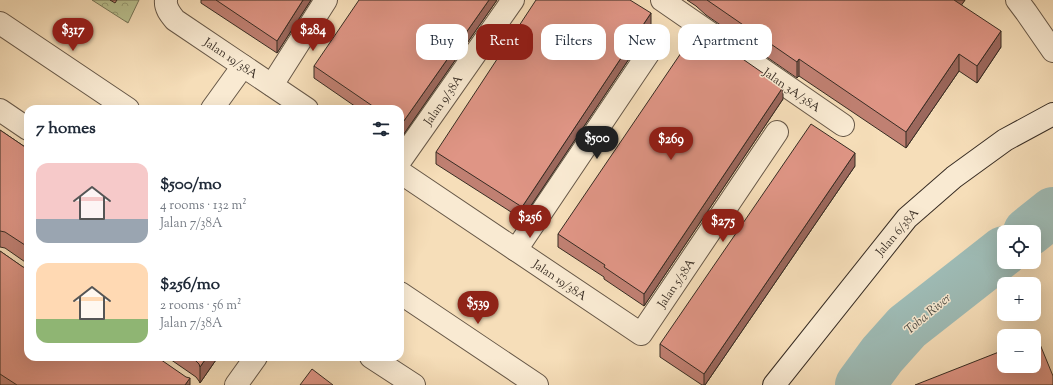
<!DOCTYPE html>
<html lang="en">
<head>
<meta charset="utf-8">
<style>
  body { margin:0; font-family:"Sorts Mill Goudy",serif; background:#f6f6f7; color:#1f2937; height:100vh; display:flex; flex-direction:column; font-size:15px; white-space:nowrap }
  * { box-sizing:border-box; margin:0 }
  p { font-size:13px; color:#747a83 }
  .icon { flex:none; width:22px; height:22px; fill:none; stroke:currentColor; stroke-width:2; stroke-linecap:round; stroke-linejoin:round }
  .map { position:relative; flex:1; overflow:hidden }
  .sheet { position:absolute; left:24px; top:105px; width:380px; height:256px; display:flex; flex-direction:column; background:#fff; border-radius:12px; box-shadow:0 4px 16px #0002 }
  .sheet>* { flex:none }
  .banner { position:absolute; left:416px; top:24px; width:380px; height:36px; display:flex; gap:8px }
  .tools { position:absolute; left:997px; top:225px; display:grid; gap:8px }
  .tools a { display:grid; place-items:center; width:44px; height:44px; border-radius:8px; background:#fff; box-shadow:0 4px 16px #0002; font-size:20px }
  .price { position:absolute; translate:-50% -34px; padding:0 9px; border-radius:14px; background:#8f2418; color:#fff; font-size:13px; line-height:26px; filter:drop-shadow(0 1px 2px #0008) }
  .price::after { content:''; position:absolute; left:50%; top:24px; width:12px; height:9px; margin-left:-6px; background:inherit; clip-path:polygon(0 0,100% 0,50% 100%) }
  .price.selected { background:#222; color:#fff }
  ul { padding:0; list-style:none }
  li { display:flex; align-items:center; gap:12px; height:100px; padding:0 12px }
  li span { display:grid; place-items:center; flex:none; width:112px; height:80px; border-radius:12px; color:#555 }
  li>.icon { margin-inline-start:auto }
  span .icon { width:48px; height:48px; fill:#fffc; stroke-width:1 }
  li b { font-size:17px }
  h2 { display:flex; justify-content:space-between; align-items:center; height:48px; padding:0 12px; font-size:17px }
  .pill { padding:0 14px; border-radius:12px; background:#fff; box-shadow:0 4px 16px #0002; font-size:14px; line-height:36px }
  .pill.selected { background:#8f2418; color:#fff }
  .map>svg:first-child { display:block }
  .park { fill:url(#park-crowns); stroke:#78775a }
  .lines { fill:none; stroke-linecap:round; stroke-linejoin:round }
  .river { stroke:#9ebbb5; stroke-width:50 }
  .street-casing { stroke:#675848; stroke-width:24 }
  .secondary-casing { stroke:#372c23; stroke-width:24 }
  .street { stroke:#f9ead2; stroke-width:22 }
  .secondary { stroke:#f9ead2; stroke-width:22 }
  .wall { fill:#c08072; stroke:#372c23 }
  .shaded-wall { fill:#9c685d; stroke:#372c23 }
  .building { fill:#df9585; stroke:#372c23 }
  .labels { text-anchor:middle; stroke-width:3; stroke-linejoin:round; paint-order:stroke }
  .street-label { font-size:12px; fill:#372c23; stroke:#f9ead2 }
  .water-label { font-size:13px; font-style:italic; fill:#515048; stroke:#f9ead2 }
</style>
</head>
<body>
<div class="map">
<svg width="1053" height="385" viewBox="0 0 1053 385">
  <defs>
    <pattern id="park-crowns" width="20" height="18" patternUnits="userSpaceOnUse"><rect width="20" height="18" fill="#bac291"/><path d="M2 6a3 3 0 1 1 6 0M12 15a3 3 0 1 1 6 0" fill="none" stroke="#989e76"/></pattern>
  </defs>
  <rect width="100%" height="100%" fill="#f6deb9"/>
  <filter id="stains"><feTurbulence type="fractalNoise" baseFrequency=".005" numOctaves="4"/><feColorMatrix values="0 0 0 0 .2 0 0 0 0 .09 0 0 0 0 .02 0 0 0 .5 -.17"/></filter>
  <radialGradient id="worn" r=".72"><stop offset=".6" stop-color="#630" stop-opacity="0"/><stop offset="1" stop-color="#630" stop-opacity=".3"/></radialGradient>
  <polygon class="park" points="92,0 139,0 128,23"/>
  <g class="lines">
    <g class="river">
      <polyline points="1028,232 1053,212"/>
      <polyline points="860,385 882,355 907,327 1004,251"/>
    </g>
    <g class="street-casing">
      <g id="street">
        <path d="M166,0C165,8 170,14 175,20L307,109"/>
        <polyline points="662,0 843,125"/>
        <polyline points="1017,0 1026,12 1053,51"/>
        <polyline points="0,23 128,109"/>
        <polyline points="272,85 326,0"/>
        <polyline points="212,109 243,66"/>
        <polyline points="0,110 28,129"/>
        <polyline points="400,161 513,0"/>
        <polyline points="400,172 641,334 777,132"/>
        <polyline points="516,250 650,51"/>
        <polyline points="400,293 537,385"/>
        <polyline points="371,357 414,385"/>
        <polyline points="236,385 256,357"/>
      </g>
    </g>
    <g class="secondary-casing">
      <polyline id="secondary" points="774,385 907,218 954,177 1005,140 1053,114"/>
    </g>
    <use href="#street" class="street"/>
    <use href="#secondary" class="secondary"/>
  </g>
  <g class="wall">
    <polygon points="110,0 117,0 115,3"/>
    <polygon points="201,0 311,0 277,53 201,3"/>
    <polygon points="497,0 401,138 400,137 400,109 359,109 314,78 314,66"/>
    <polygon points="687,0 965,0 961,5 1001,47 977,83 959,71 906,148 799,76 797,78 706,15 696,6"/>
    <polygon points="651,26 522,219 436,164 436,152"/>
    <polygon points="783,99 644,306 604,279 604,277 558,247 558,234"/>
    <polygon points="0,130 28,149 28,264 5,248 0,247"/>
    <polygon points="855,166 705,385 702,385 660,357 660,344"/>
    <polygon points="0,251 190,385 0,385"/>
    <polygon points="167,357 218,357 200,383 199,381 196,377"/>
  </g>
  <g class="shaded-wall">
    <polygon points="303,0 311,0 277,53 277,41"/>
    <polygon points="489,0 497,0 401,138 401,125"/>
    <polygon points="954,0 965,0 954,16"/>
    <polygon points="651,13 651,26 522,219 522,207"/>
    <polygon points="1001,31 1001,47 977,83 977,66"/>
    <polygon points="959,54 959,71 906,148 906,132"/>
    <polygon points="799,59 799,76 797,78 797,62"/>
    <polygon points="783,87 783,99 644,306 644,294"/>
    <polygon points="855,153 855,166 705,385 704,385 704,374"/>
    <polygon points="207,357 218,357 200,383 200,367"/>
    <polygon points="190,378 190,385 185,385"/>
  </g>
  <g class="building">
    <polygon points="216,0 303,0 277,41"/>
    <polygon points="359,0 489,0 401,125 400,125 400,109 377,109 314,66"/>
    <polygon points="536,0 630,0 651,13 522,207 436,152"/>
    <polygon points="707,0 954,0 1001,31 977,66 959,54 906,132 799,59 797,62"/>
    <polygon points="698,28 783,87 644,294 604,267 605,265 558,234"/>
    <polygon points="811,124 855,153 704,374 660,344"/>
    <polygon points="0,130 28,149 28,247 5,232 0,231"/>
    <polygon points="0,251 23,267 28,268 28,357 157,357 186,377 190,378 185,385 17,385 0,374"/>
    <polygon points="1037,337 1053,376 1053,385 915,385 1004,350 1004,366 1034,366 1034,338"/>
    <polygon points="191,357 207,357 200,367 199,364 196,361"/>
    <polygon points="312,369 333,385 300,385"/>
  </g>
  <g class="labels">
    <g class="street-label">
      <text transform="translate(231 58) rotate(34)" y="4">Jalan 19/38A</text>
      <text transform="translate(792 90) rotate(35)" y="4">Jalan 3A/38A</text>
      <text transform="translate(443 100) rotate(-55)" y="4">Jalan 9/38A</text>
      <text transform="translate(897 232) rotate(-49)" y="4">Jalan 6/38A</text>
      <text transform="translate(560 280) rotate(34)" y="4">Jalan 19/38A</text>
      <text transform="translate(676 283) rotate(-56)" y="4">Jalan 5/38A</text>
    </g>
    <g class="water-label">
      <text transform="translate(927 313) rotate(-40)" y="5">Toba River</text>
    </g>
  </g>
  <rect width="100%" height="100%" filter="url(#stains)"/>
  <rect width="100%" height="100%" fill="url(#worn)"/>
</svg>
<div class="tools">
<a><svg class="icon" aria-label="locate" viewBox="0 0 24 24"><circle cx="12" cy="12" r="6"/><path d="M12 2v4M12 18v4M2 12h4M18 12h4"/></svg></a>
<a>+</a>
<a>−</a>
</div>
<b class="price" style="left:73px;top:52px">$317</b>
<b class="price" style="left:313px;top:52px">$284</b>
<b class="price selected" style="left:597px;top:160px">$500</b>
<b class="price" style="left:671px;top:161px">$269</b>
<b class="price" style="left:530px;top:239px">$256</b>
<b class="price" style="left:723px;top:243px">$275</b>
<b class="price" style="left:478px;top:325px">$539</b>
<div class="banner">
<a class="pill">Buy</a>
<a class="pill selected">Rent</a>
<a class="pill">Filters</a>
<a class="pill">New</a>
<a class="pill">Apartment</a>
</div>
<section class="sheet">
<h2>7 homes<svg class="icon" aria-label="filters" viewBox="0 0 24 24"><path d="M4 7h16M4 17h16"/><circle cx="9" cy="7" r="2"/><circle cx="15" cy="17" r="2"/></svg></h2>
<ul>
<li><span style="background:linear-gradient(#f6c9c9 70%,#9aa5b1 0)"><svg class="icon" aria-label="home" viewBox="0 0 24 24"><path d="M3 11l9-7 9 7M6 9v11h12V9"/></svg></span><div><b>$500/mo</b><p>4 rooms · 132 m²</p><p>Jalan 7/38A</p></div></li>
<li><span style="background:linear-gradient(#ffd9b3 70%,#8fb573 0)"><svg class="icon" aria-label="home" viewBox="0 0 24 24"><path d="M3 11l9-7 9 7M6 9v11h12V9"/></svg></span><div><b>$256/mo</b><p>2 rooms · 56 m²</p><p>Jalan 7/38A</p></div></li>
</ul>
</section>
</div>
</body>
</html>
